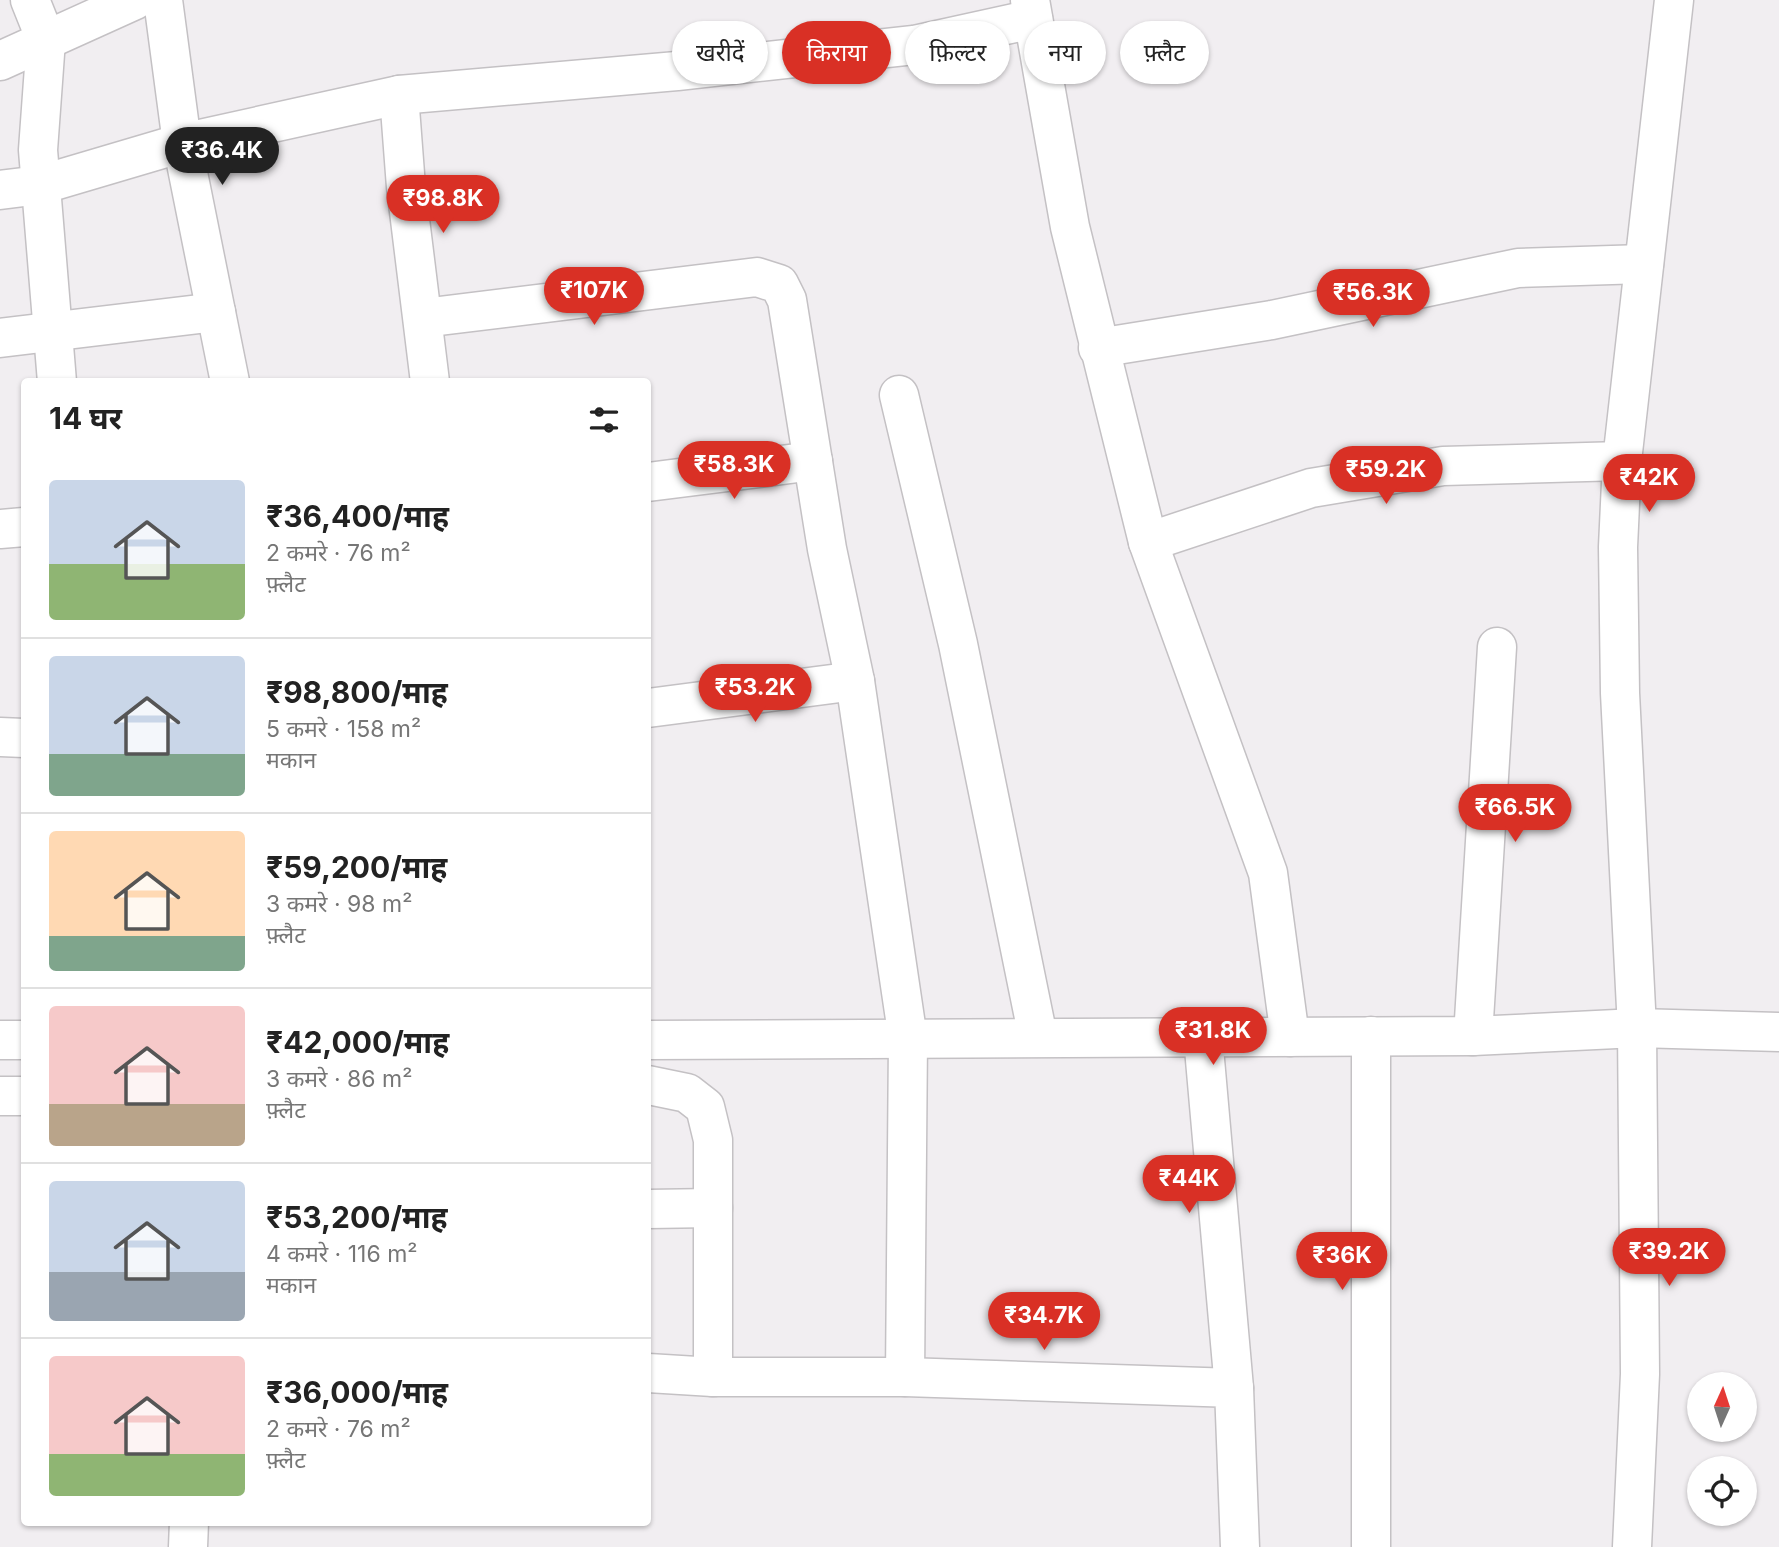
<!DOCTYPE html>
<html lang="hi">
<head>
<meta charset="utf-8">
<style>
  body { margin:0; font-family:Inter,"Noto Sans Devanagari",sans-serif; background:#f2f2f2; color:#222; height:100vh; display:flex; flex-direction:column; font-size:26px; white-space:nowrap }
  * { box-sizing:border-box; margin:0 }
  p { font-size:23px; color:#767676 }
  .icon { flex:none; width:38px; height:38px; fill:none; stroke:currentColor; stroke-width:2; stroke-linecap:round; stroke-linejoin:round }
  .map { position:relative; flex:1; overflow:hidden }
  .panel { position:absolute; left:21px; top:378px; width:630px; height:1148px; display:flex; flex-direction:column; background:#fff; border-radius:7px; box-shadow:0 2px 5px #0004 }
  .panel>* { flex:none }
  .top-card { position:absolute; left:672px; top:21px; width:665px; height:63px; display:flex; gap:14px }
  .needle { width:46px; rotate:3deg }
  .buttons { position:absolute; left:1687px; top:1372px; display:grid; gap:14px }
  .buttons a { display:grid; place-items:center; width:70px; height:70px; border-radius:50%; background:#fff; box-shadow:0 2px 5px #0004; font-size:35px }
  .price { position:absolute; translate:-50% -60px; padding:0 16px; border-radius:24px; background:#d93025; color:#fff; font-size:23px; line-height:46px; filter:drop-shadow(0 2px 4px #0008) }
  .price::after { content:''; position:absolute; left:50%; top:42px; width:21px; height:16px; margin-left:-10px; background:inherit; clip-path:polygon(0 0,100% 0,50% 100%) }
  .price.current { background:#222; color:#fff }
  ul { padding:0; list-style:none }
  li { display:flex; align-items:center; gap:21px; height:175px; padding:0 28px }
  li+li { border-top:2px solid #e0e0e0 }
  li span { display:grid; place-items:center; flex:none; width:196px; height:140px; border-radius:7px; color:#555 }
  li>.icon { margin-inline-start:auto }
  span .icon { width:84px; height:84px; fill:#fffc; stroke-width:1 }
  li b { font-size:30px }
  h2 { display:flex; justify-content:space-between; align-items:center; height:84px; padding:0 28px; font-size:30px }
  .pill { padding:0 24px; border-radius:32px; background:#fff; box-shadow:0 2px 5px #0004; font-size:24px; line-height:63px }
  .pill.current { background:#d93025; color:#fff }
  .map>svg:first-child { display:block }
  .lines { fill:none; stroke-linecap:round; stroke-linejoin:round }
  .minor-casing { stroke:#c4c1c4; stroke-width:41 }
  .minor { stroke:#fff; stroke-width:38 }
</style>
</head>
<body>
<div class="map">
<svg width="1779" height="1547" viewBox="0 0 1779 1547">
  <rect width="100%" height="100%" fill="#f1eef1"/>
  <g class="lines">
    <g class="minor-casing">
      <g id="minor">
        <polyline points="30,0 46,40 38,150 57,382"/>
        <polyline points="163,0 182,143 230,382"/>
        <polyline points="1030,0 1070,227 1148,542 1268,873 1290,1037"/>
        <polyline points="0,61 135,0"/>
        <polyline points="399,95 406,187 430,382"/>
        <polyline points="0,190 40,185 182,143 399,95 677,71 914,45 1033,19"/>
        <polyline points="423,318 757,277 779,284 787,300 827,549 855,681 908,1039 905,1377"/>
        <polyline points="0,338 216,312"/>
        <polyline points="1098,348 1272,320 1518,268 1644,264"/>
        <polyline points="899,395 958,644 1038,1037"/>
        <polyline points="648,482 813,461"/>
        <polyline points="0,529 24,527"/>
        <polyline points="1148,542 1311,488 1443,466 1622,461"/>
        <polyline points="648,708 855,681"/>
        <polyline points="0,737 24,738"/>
        <polyline points="1371,1036 1371,1547"/>
        <polyline points="1473,1036 1497,647"/>
        <polyline points="1203,1037 1234,1388"/>
        <polyline points="0,1040 24,1040"/>
        <polyline points="648,1040 1473,1036 1637,1028 1779,1032"/>
        <polyline points="648,1085 687,1093 705,1107 713,1140 713,1377"/>
        <polyline points="0,1096 24,1096"/>
        <polyline points="648,1209 713,1208"/>
        <polyline points="648,1373 713,1377 905,1377 1234,1388 1240,1547"/>
        <polyline points="188,1547 189,1522"/>
        <polyline points="1632,1547 1640,1374 1637,1028 1620,693 1618,547 1622,461 1674,0"/>
      </g>
    </g>
    <use href="#minor" class="minor"/>
  </g>
</svg>
<div class="buttons">
<a><svg class="needle" viewBox="-14 -14 28 28"><path d="M0-13l5 13h-10z" fill="#e53935"/><path d="M0 13l5-13h-10z" fill="#767676"/></svg></a>
<a><svg class="icon" aria-label="locate" viewBox="0 0 24 24"><circle cx="12" cy="12" r="6"/><path d="M12 2v4M12 18v4M2 12h4M18 12h4"/></svg></a>
</div>
<b class="price current" style="left:222px;top:187px">₹36.4K</b>
<b class="price" style="left:443px;top:235px">₹98.8K</b>
<b class="price" style="left:594px;top:327px">₹107K</b>
<b class="price" style="left:1373px;top:329px">₹56.3K</b>
<b class="price" style="left:734px;top:501px">₹58.3K</b>
<b class="price" style="left:1386px;top:506px">₹59.2K</b>
<b class="price" style="left:1649px;top:514px">₹42K</b>
<b class="price" style="left:755px;top:724px">₹53.2K</b>
<b class="price" style="left:1515px;top:844px">₹66.5K</b>
<b class="price" style="left:1213px;top:1067px">₹31.8K</b>
<b class="price" style="left:1189px;top:1215px">₹44K</b>
<b class="price" style="left:1669px;top:1288px">₹39.2K</b>
<b class="price" style="left:1342px;top:1292px">₹36K</b>
<b class="price" style="left:1044px;top:1352px">₹34.7K</b>
<div class="top-card">
<a class="pill">खरीदें</a>
<a class="pill current">किराया</a>
<a class="pill">फ़िल्टर</a>
<a class="pill">नया</a>
<a class="pill">फ़्लैट</a>
</div>
<section class="panel">
<h2>14 घर<svg class="icon" aria-label="filters" viewBox="0 0 24 24"><path d="M4 7h16M4 17h16"/><circle cx="9" cy="7" r="2"/><circle cx="15" cy="17" r="2"/></svg></h2>
<ul>
<li><span style="background:linear-gradient(#c9d6e8 60%,#8fb573 0)"><svg class="icon" aria-label="home" viewBox="0 0 24 24"><path d="M3 11l9-7 9 7M6 9v11h12V9"/></svg></span><div><b>₹36,400/माह</b><p>2 कमरे · 76 m²</p><p>फ़्लैट</p></div></li>
<li><span style="background:linear-gradient(#c9d6e8 70%,#7fa58c 0)"><svg class="icon" aria-label="home" viewBox="0 0 24 24"><path d="M3 11l9-7 9 7M6 9v11h12V9"/></svg></span><div><b>₹98,800/माह</b><p>5 कमरे · 158 m²</p><p>मकान</p></div></li>
<li><span style="background:linear-gradient(#ffd9b3 75%,#7fa58c 0)"><svg class="icon" aria-label="home" viewBox="0 0 24 24"><path d="M3 11l9-7 9 7M6 9v11h12V9"/></svg></span><div><b>₹59,200/माह</b><p>3 कमरे · 98 m²</p><p>फ़्लैट</p></div></li>
<li><span style="background:linear-gradient(#f6c9c9 70%,#b9a48a 0)"><svg class="icon" aria-label="home" viewBox="0 0 24 24"><path d="M3 11l9-7 9 7M6 9v11h12V9"/></svg></span><div><b>₹42,000/माह</b><p>3 कमरे · 86 m²</p><p>फ़्लैट</p></div></li>
<li><span style="background:linear-gradient(#c9d6e8 65%,#9aa5b1 0)"><svg class="icon" aria-label="home" viewBox="0 0 24 24"><path d="M3 11l9-7 9 7M6 9v11h12V9"/></svg></span><div><b>₹53,200/माह</b><p>4 कमरे · 116 m²</p><p>मकान</p></div></li>
<li><span style="background:linear-gradient(#f6c9c9 70%,#8fb573 0)"><svg class="icon" aria-label="home" viewBox="0 0 24 24"><path d="M3 11l9-7 9 7M6 9v11h12V9"/></svg></span><div><b>₹36,000/माह</b><p>2 कमरे · 76 m²</p><p>फ़्लैट</p></div></li>
</ul>
</section>
</div>
</body>
</html>
